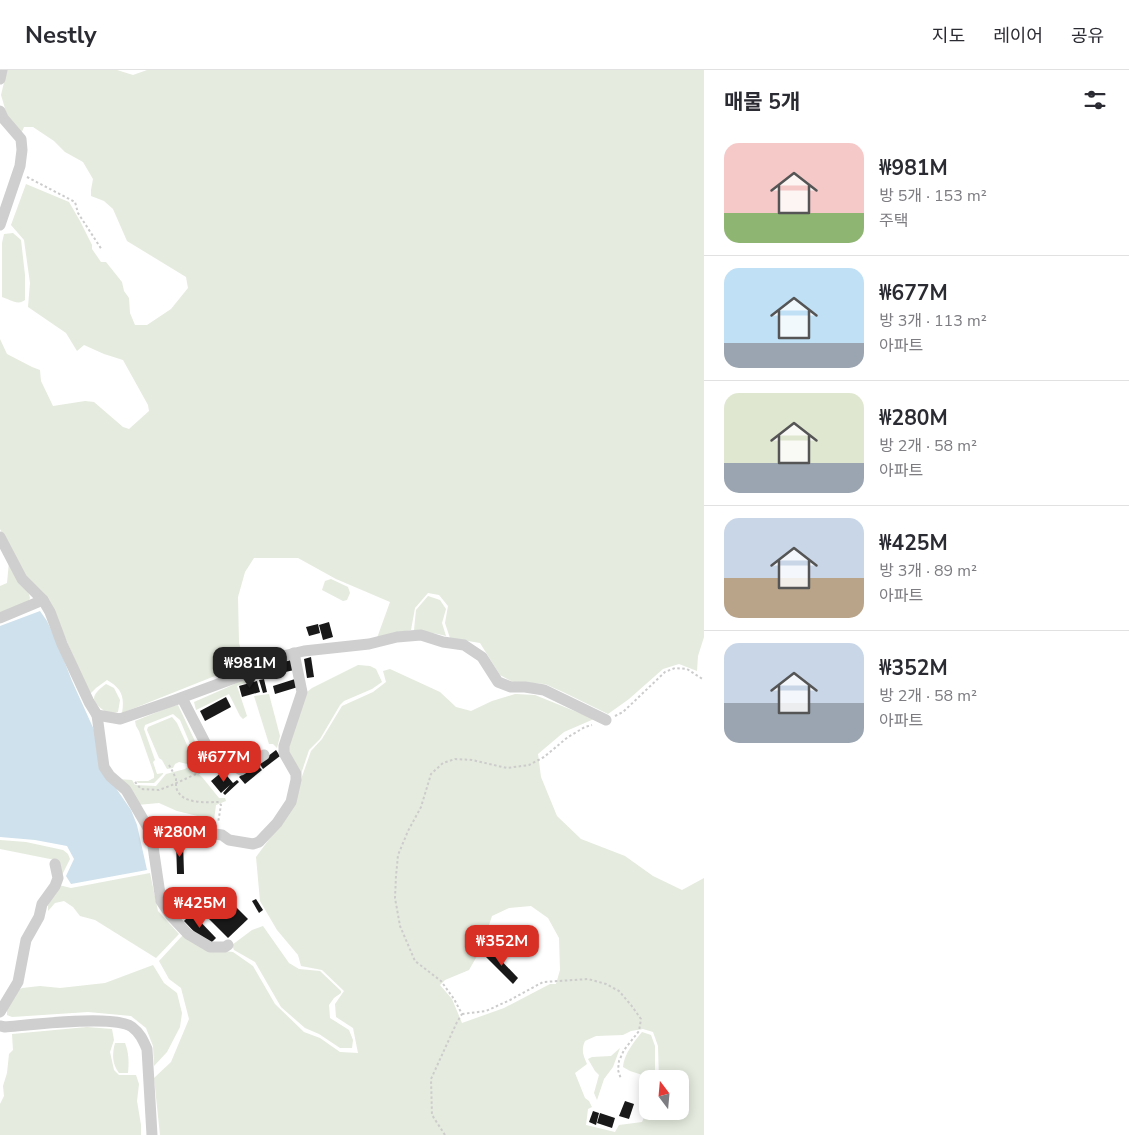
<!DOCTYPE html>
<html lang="ko">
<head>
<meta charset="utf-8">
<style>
  body { margin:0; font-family:"Nunito Sans","Noto Sans KR",sans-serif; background:#f2f2f3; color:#2b2b33; height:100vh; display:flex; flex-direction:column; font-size:19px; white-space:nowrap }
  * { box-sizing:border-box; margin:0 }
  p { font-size:16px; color:#7c7c81 }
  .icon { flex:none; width:28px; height:28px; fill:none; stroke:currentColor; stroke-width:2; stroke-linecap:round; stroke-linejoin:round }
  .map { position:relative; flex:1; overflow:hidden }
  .details { display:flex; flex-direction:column; background:#fff; width:425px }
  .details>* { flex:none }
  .needle { width:32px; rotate:344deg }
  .controls { position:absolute; left:639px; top:1000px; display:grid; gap:10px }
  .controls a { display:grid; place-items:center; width:50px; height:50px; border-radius:10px; background:#fff; box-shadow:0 2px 12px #0003; font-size:25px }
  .price { position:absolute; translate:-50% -42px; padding:0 11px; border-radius:10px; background:#d93025; color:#fff; font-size:16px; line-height:32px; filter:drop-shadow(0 1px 2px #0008) }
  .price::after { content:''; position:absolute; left:50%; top:30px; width:15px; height:11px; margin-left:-8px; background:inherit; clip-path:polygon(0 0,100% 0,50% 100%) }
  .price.current { background:#222; color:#fff }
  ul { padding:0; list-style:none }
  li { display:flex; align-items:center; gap:15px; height:125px; padding:0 20px }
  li+li { border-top:1px solid #e1e1e2 }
  li span { display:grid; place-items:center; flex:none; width:140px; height:100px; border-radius:15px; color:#555 }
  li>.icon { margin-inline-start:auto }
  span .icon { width:60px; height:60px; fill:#fffc; stroke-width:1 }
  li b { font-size:21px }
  h2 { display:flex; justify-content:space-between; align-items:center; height:60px; padding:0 20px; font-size:21px }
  header { display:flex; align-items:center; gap:30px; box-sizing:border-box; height:70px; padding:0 25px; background:#fff; border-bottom:1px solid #e1e1e2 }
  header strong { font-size:24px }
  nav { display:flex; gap:28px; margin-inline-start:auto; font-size:18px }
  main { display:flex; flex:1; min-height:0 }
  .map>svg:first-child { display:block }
  .green { fill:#e5ebde; fill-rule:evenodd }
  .water { fill:#cfe1ec }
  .building { fill:#191919 }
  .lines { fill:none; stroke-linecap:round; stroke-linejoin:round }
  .path { stroke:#ccc; stroke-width:2; stroke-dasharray:2.5 2.5; stroke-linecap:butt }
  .minor { stroke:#cfcfcf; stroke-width:11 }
</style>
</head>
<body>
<header>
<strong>Nestly</strong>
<nav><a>지도</a><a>레이어</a><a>공유</a></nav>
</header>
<main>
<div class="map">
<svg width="704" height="1065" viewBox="0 0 704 1065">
  <rect width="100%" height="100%" fill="#fff"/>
  <g class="green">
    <path d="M7,0H117L133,5L147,0H704V567L698,586L697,601L679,594L663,599L629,629L608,644L563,622L545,614L513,612L500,605L480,573L450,568L445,553L448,536L439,525L428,523L415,538L411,560L377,568L390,532L336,509L298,488H254L245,502L238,527L239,573L245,594L122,643C125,626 121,618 107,610L96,618L90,624L53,540L24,507L0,459V269L7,284L32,297L40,300L41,311L53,336L85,331L94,332L123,357L129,359L149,341L148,335L123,290L104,284L84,275L77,281L66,263L28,237L30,213L24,170L11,155L26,114L69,132L80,151L92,175V179L101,192H106L122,212L124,221L129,228L130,243L135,255H147L171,239L188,218L186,207L127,171L113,139L104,131L91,126V120L93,109L83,92L65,82L54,71L33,57H24L21,64L7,45L1,25Z"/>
    <path d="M13,163L21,170L25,205V230C18,236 9,229 2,227V173L4,164Z"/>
    <polygon points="9,492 29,524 30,528 28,533 0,544 0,516 7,513"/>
    <polygon points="331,509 348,517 350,523 347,530 343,531 322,520 325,511"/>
    <polygon points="428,526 440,530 446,539 442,553 446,566 438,564 414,560 416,540"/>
    <polygon points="358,595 370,596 376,599 382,612 372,619 344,631 340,635 320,669 309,680 301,704 287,682 307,622 312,618"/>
    <path d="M390,599L440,622L456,637L471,641L492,631L515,624L535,625L594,649L564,662L538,684L541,707L557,746L581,769L625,786L653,806L682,820L704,808V1065H160L154,1008L171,992L189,949L181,918L169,909L159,891L183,865L204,879L233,882L253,896L275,934L304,962L320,968L340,982L358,983L353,958L336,947L335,934L344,921L322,900L301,896L298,885L277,860L260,831L256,787L273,764L292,735L311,681L322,669L342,636L373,622L386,612L383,601ZM531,836L548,848L559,868L560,900L556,914H550L504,938L462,953L452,929L440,915L445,910L469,900L488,867L489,855L492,846L509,838ZM643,959L653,962L658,976L659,1009H680V1041H647L642,1052L619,1055L615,1062L586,1055L588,1039L592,1037L589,1031L585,1028L575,1003L587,994C583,985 581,980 585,971L596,966L623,965L631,961Z"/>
    <polygon points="259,603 260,607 237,616 247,646 243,649 240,646 229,624 196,640 194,632 226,618 255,604"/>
    <path d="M106,614L114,618L120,630L118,642L108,644C93,632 87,628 106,614Z"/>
    <polygon points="269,624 280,666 277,678 273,674 269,674 254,626"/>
    <path d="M178,635L201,684C204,692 201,695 196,701L193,700L192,697L196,688L180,650L173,644L145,655L144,659L155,690L153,692L157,704L163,703V704L154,713H138L136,711H148L154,708V704L139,661L136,656L135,651L172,636Z"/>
    <polygon points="172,647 177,653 192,686 192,690 187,694 179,692 175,694 173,698 167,699 162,690 159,688 147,660 148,657"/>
    <polygon points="190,695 193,703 196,702 202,707 219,728 225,728 226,731 216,735 214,750 177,741 159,733 137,735 118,709 132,710 135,715 156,716 166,704 185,699"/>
    <polygon points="0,770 26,772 63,780 68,784 70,789 61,807 53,789 50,789 0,779"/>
    <polygon points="150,803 158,841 179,864 156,888 95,850 80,846 73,837 64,831 55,833 48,841 48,835 59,815 71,818"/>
    <polygon points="263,856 289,893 299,899 320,901 341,921 341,923 334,928 329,935 330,948 349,960 353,970 352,978 340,978 319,964 305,958 281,937 255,892 234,880 232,875 252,860"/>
    <polygon points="153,895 164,913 177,923 182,943 180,957 167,982 154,996 153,976 146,958 131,946 88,942 12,947 7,945 7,940 19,920 22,918 40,916 60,918 105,913"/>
    <polygon points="87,957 112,959 114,970 110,982 114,1000 119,1005 136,1005 139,1014 137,1031 141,1055 141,1065 0,1065 0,1034 4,1026 3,1016 7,1003 9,984 13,980 12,964"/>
    <path d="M642,962L651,965L655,976V1009L630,1001L623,997C624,984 634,972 642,962Z"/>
    <path d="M115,973H125C129,983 129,993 128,1003H119C112,994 112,984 115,973Z"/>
    <polygon points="620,978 613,997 604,1009 597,1030 594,1023 599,1005 595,1001 588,989 592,987 611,986"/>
  </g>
  <polygon class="water" points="40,541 47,551 58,575 72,611 95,662 111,711 131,740 137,755 147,800 71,814 66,806 74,789 67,776 35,770 0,767 0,556"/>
  <g class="building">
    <polygon points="329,552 333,567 323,570 319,555"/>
    <polygon points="318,554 320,563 309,566 306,557"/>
    <polygon points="311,587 314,607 307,608 304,589"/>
    <polygon points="291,590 294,600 273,605 270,596"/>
    <polygon points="264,609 267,622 263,623 259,610"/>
    <polygon points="295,609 298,617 275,624 273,616"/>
    <polygon points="257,611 260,622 242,627 239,616"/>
    <polygon points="226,627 231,637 205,651 200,641"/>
    <polygon points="276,680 280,686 263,699 259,693"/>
    <polygon points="256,693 262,700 245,714 239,707"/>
    <polygon points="223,701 233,713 237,710 239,712 225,725 223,723 230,715 221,723 211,711"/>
    <polygon points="176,772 183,772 184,804 177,804"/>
    <polygon points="221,822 248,849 228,868 201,841"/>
    <polygon points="256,829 263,840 259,843 252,831"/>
    <polygon points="192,843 216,868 210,874 200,868 184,851"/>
    <polygon points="492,881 518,908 513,914 486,887"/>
    <polygon points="625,1031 634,1034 629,1049 619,1046"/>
    <polygon points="593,1041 599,1043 596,1055 589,1052"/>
    <polygon points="600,1043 615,1048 612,1058 597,1053"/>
  </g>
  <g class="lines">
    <g class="path">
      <polyline points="27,107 75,132 78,143 102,180"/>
      <polyline points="615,646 623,642 665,602 675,598 687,599 704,610"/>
      <path d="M169,695C172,700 174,704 176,709C176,712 176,715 176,717C181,735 205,732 219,732L221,735L218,753"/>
      <polyline points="135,712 141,719 159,720 172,715 205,700 207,697"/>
      <polyline points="462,944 486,941 510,930 543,912 588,909 606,914 619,921 631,935 641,949 639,961 624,980 619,991 618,1000 621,1009"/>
      <polyline points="445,1065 432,1045 431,1009 457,952 462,944 454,929 441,911 415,891 400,856 395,828 396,806 398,785 408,761 421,737 431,704 443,693 455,689 472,690 507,698 529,695 544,687 568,667 585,657 592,655"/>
    </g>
    <g class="minor">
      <polyline points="0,9 2,0"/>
      <polyline points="0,41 3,48 21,69 22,80 20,96 0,155"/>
      <polyline points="0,467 22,509 43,530 50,542 62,574 89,632 97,645 120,649 175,630 240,606 257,597 283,586 304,581 369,574 397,567 421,565 443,572 464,575 482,587 498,612 511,617 525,617 544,620 606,650"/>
      <polyline points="0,548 43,530"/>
      <polyline points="182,628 214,690 224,694 231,693 241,700 264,685"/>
      <polyline points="97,645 104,697 110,706 126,720 151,763 161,831 171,846 188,864 210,877 225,877 228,875"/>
      <polyline points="151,763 215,764 222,765 229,770 253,774 259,772 277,753 291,732 296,710 296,704 284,683 284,676 302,622 294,583"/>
      <polyline points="0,942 18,912 26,870 39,847 42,834 55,816 58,808 55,794"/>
      <path d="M0,956L5,957C29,955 115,944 132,957C140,963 143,970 147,979L152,1065"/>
    </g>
  </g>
</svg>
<div class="controls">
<a><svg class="needle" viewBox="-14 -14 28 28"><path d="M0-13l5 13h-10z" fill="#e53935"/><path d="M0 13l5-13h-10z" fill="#7c7c81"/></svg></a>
</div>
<b class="price current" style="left:250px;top:619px">₩981M</b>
<b class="price" style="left:224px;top:713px">₩677M</b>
<b class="price" style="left:180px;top:788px">₩280M</b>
<b class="price" style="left:200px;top:859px">₩425M</b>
<b class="price" style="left:502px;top:897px">₩352M</b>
</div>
<section class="details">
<h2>매물 5개<svg class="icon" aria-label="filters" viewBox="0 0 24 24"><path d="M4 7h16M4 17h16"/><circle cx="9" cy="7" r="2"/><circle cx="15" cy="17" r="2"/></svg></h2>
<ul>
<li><span style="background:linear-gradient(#f6c9c9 70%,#8fb573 0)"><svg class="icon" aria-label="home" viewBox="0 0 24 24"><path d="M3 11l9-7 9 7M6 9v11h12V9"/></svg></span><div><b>₩981M</b><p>방 5개 · 153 m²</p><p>주택</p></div></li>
<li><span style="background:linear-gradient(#bfe0f5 75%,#9aa5b1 0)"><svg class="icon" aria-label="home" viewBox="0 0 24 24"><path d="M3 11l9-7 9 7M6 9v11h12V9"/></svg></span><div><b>₩677M</b><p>방 3개 · 113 m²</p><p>아파트</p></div></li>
<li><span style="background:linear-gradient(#dfe7d0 70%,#9aa5b1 0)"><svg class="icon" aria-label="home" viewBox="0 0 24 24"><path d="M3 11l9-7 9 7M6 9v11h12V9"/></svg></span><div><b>₩280M</b><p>방 2개 · 58 m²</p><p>아파트</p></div></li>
<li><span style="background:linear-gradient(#c9d6e8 60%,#b9a48a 0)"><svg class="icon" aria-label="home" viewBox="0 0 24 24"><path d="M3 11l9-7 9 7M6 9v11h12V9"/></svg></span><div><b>₩425M</b><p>방 3개 · 89 m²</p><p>아파트</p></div></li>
<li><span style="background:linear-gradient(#c9d6e8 60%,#9aa5b1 0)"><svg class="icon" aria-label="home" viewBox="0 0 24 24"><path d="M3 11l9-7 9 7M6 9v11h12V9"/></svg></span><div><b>₩352M</b><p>방 2개 · 58 m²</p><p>아파트</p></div></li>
</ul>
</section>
</main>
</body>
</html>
